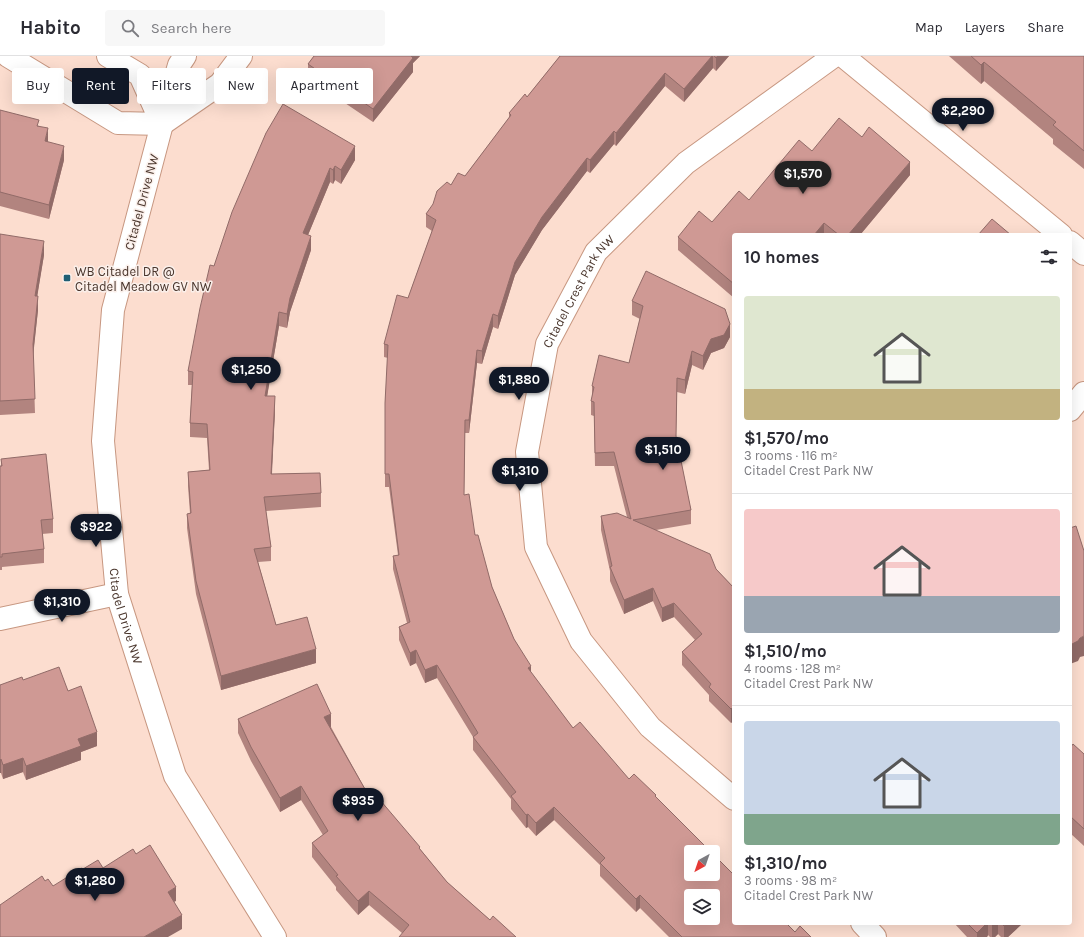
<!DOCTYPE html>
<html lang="en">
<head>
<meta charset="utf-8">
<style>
  body { margin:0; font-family:Karla,sans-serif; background:#f7f7f7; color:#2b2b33; height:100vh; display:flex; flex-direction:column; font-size:15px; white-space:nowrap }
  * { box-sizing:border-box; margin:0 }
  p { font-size:13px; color:#7c7c81 }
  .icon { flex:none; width:22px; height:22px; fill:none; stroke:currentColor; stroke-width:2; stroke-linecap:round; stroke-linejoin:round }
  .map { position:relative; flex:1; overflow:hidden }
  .details { position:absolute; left:732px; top:177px; width:340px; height:692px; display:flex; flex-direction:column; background:#fff; border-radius:4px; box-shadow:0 4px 16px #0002 }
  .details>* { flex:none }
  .hud { position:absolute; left:12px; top:12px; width:380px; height:36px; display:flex; gap:8px }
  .needle { width:26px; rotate:220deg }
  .fabs { position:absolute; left:684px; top:789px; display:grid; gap:8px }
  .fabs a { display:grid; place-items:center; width:36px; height:36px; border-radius:4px; background:#fff; box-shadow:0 4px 16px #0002; font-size:20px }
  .price { position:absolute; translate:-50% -34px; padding:0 9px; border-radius:14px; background:#111827; color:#fff; font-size:13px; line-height:26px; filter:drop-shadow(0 1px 2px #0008) }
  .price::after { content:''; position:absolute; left:50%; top:24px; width:12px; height:9px; margin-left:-6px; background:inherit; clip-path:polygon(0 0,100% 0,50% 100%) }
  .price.on { background:#222; color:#fff }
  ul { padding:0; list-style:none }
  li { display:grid; align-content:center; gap:8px; height:212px; padding:0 12px }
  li+li { border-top:1px solid #e1e1e2 }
  li span { display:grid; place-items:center; height:124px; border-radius:4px; color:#555 }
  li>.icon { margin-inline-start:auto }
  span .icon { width:72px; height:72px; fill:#fffc; stroke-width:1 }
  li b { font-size:17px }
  h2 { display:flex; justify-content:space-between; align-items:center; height:48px; padding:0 12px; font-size:17px }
  .tag { padding:0 14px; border-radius:4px; background:#fff; box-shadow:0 4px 16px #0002; font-size:14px; line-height:36px }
  .tag.on { background:#111827; color:#fff }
  header { display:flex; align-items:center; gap:24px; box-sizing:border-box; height:56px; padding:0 20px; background:#fff; border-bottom:1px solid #e1e1e2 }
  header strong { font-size:19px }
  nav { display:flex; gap:22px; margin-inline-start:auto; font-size:14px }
  .search { width:280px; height:36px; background:#f7f7f7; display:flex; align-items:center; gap:10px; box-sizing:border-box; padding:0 14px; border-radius:4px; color:#7c7c81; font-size:15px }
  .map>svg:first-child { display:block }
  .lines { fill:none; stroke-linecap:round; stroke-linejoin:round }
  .minor-casing { stroke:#c79781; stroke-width:24 }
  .tertiary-casing { stroke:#c79781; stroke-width:24 }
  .minor { stroke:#fff; stroke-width:22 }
  .tertiary { stroke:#fff; stroke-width:22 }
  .wall { fill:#b2847f }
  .shaded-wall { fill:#916b68 }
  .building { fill:#cf9994; stroke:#916b68; fill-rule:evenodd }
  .poi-dot { fill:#1f5e74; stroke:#faefea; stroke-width:1.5 }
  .labels { text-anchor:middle; stroke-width:3; stroke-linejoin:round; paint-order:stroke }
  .street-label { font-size:13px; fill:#4a362d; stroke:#faefea }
  .poi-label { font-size:13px; fill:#4a362d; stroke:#faefea; text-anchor:start }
</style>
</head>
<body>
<header>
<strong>Habito</strong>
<div class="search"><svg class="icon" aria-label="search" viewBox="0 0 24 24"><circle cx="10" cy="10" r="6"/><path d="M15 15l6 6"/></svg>Search here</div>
<nav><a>Map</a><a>Layers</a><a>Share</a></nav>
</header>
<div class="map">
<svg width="1084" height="881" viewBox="0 0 1084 881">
  <rect width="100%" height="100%" fill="#fcddcf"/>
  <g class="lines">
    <g class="minor-casing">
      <g id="minor">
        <polyline points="8,0 118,67 162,68 140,19 108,0"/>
        <polyline points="843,0 1061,179"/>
        <polyline points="1070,186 1084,198"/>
        <polyline points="1070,354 1084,337"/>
        <polyline points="0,563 117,538"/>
        <path id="s1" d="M734,743L650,671L581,585L536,491L527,396L547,288L596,196L686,107L834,0"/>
        <polyline points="862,867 875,881"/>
      </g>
    </g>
    <g class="tertiary-casing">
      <g id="tertiary">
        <path id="s2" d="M185,0L179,9L162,68L113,254L103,385L117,538L175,720L275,881"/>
        <polyline points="162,68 220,28 241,0"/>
      </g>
    </g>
    <use href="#minor" class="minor"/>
    <use href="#tertiary" class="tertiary"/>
  </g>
  <g class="wall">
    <polygon points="314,0 420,0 413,7 413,16 373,66 308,22 308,8"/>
    <polygon points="560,0 729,0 716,15 713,12 684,46 665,30 616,90 614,88 590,117 587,115 542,174 515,219 498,273 493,271 482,308 477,307 469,377 465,377 464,439 475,479 492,531 514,583 531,617 573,672 629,723 656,741 734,867 795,876 811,881 669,881 640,852 636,856 600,820 600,809 554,764 536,780 528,771 526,772 511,753 511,743 473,694 473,681 437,622 425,627 416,607 410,610 399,584 399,571 407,567 393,513 393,500 398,499 389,431 385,431 385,347 388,302 384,301 384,288 408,242 432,175 426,171 426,158 451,129 465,120 509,62 509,57 527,41"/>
    <polygon points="949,0 1084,0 1084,113 1053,88 1053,83 984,25 981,28"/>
    <polygon points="0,54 39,70 48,86 64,104 49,163 0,150"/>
    <polygon points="266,77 355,104 341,128 335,124 333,128 330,126 308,179 311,194 290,256 287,272 279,270 267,340 275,354 272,418 321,437 321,451 266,455 271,491 271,505 258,506 276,569 316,607 221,634 196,538 187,472 187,458 190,457 188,430 188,416 209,414 207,382 190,381 190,367 192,329 188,329 188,315 214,210"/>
    <polygon points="862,81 910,119 860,179 734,179 734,242 678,194 678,181 712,166 749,144 812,95"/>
    <polygon points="0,178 44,199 37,240 38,254 33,298 35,357 0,359"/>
    <polygon points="632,245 730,281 724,292 711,297 703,314 692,309 685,338 677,336 676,381 691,454 691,468 656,474 716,513 734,532 734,664 731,667 709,645 709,639 682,609 682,596 695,584 674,561 662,566 653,545 624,558 610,525 610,515 601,474 601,460 627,461 614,410 595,410 594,360 591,359 591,345 592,341 592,330 629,307 640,263 632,259"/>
    <polygon points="1,403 53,463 53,477 42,478 44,493 44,507 2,511 2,514 0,514 0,410 1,410"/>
    <polygon points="23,624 68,635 97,690 81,696 81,704 26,724 23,716 3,723 1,717 0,717 0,629"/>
    <polygon points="238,663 331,671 374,749 420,793 447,826 490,864 516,881 402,877 369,849 358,859 336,834 336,831 312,801 312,787 323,779 301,744 280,756 251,705 238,677"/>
    <polygon points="1070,692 1084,698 1084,790 1070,777"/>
    <polygon points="954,867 1023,867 1008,881 1001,881 998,878 995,881 990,881 988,879 987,881 967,881"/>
  </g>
  <g class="shaded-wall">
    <polygon points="409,0 420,0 413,7 413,16 373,66 373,53"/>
    <polygon points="712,0 713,0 713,12 684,46 684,33"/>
    <polygon points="718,0 729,0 716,15 716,2"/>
    <polygon points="984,6 984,25 981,28 981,9"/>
    <polygon points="665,17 665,30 616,90 616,77"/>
    <polygon points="48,72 48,86 45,85"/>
    <polygon points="614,75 614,88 590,117 590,104"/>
    <polygon points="64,90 64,104 49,163 49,149"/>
    <polygon points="355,90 355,104 341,128 341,114"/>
    <polygon points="587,102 587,115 542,174 515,219 498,273 498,260 515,206 542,161"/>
    <polygon points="910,106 910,119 860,179 848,179"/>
    <polygon points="335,110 335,124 333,128 333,114"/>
    <polygon points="330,112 330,126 303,191 303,177"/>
    <polygon points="824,167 824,179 814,179"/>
    <polygon points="311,180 311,194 290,256 287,272 287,258 290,242"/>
    <polygon points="44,185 44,199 35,254 35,240"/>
    <polygon points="38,240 38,254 33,301 33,288"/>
    <polygon points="279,256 279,270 265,353 265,340"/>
    <polygon points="493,258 493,271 482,308 482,295"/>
    <polygon points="730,268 730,281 724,292 711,297 703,314 703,300 711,283"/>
    <polygon points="477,294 477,307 469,377 469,364"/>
    <polygon points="692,295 692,309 685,338 685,324"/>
    <polygon points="275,340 275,354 271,431 271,418"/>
    <polygon points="653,532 653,545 624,558 624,544"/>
    <polygon points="674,547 674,561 662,566 662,552"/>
    <polygon points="1084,580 1084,600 1080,601 1078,605 1070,608 1070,589 1080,582"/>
    <polygon points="316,593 316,607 221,634 221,620"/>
    <polygon points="416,594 416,607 410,610 410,597"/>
    <polygon points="437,609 437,622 425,627 425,614"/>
    <polygon points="531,610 531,623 528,612"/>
    <polygon points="734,650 734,664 731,667 731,653"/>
    <polygon points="331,658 331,671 324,674 324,661"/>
    <polygon points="97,676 97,690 81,696 81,704 26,724 26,710 78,683"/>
    <polygon points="23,702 23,716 3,723 3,709"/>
    <polygon points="1,703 1,717 0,717 0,704"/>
    <polygon points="301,730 301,744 280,756 280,742"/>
    <polygon points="554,751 554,764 536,780 536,767"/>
    <polygon points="528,758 528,771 526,772 526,759"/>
    <polygon points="176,831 176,845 168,849 168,836"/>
    <polygon points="369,835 369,849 358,859 358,845"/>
    <polygon points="640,839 640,852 636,856 636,843"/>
    <polygon points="182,859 182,873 168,881 144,881"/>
    <polygon points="987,867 988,867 988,879 987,881 977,881 977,877"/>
    <polygon points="995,867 998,867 998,878 995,881 992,881 992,869"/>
    <polygon points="1008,867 1023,867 1008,881 1004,881 1004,870"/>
  </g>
  <g class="building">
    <polygon points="314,0 411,0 413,2 373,53 308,8"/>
    <path d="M560,0H712L684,33L665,17L616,77L614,75L590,104L587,102L542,161L515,206L498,260L493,258L482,295L477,294L469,364H465L464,439L469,438L475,479H478L492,531L514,583L531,610L528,612L573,672L580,666L629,723L634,718L656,739L655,740L711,796H691V818H713V798L734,819V867H786L795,876L800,870L811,881H682L640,839L636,843L600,807L605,802L554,751L536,767L528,758L526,759L511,740L516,736L473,681L478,677L437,609L425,614L416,594L410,597L399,571L410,566L393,500L399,499L389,418H385V347L388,289L384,288L397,239L408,242L436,164L426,158L433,148L437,135L447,126L451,129L458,117L465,120L511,59L509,57L525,38L527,41ZM691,840H713V862H691Z"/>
    <polygon points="714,0 718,0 716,2"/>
    <polygon points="971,0 1084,0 1084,95 1053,69 1056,66 984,6 981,9"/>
    <polygon points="283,48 355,90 341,114 335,110 333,114 330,112 303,177 311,180 290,242 287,258 279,256 265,340 275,340 271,418 320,417 321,437 264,441 271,491 254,493 276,569 307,561 316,593 221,620 196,525 187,458 191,457 188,416 210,414 207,368 190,367 193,316 188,315 200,252 210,209 214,210 232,156 266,77"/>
    <polygon points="0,54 39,64 37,70 48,72 45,85 64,90 49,149 0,136"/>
    <polygon points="839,62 862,81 869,71 910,106 848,179 839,179 824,167 814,179 734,179 734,228 678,181 699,155 712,166 739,135 749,144 799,84 812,95"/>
    <polygon points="992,163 1011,179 978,179"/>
    <polygon points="0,178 44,185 35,240 38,240 33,288 35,343 0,345"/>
    <polygon points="646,215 725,253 730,268 724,279 711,283 703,300 692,295 685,324 677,322 676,380 691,454 633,464 710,498 716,513 734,532 734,650 731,653 709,631 711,628 682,596 702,578 674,547 662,552 653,532 624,544 610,511 612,510 601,460 617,457 631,463 614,396 595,397 594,346 591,345 594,331 592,330 599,299 629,307 643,250 632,245"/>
    <polygon points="46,398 53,463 41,464 44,493 2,498 2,501 0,501 0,410 2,410 1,403"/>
    <polygon points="1076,470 1084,495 1084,580 1080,582 1078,585 1070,589 1070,472"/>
    <polygon points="59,611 68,635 81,630 97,676 78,683 81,690 26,710 23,702 3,709 1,703 0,704 0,629 22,621 23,624"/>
    <polygon points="317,628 331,658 324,661 374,749 380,744 420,791 419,792 447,826 490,864 493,860 516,881 399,881 409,869 369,835 358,845 336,820 338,819 312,787 328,775 301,730 280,742 251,691 238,663"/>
    <polygon points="1073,688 1084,698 1084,773 1070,760 1070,692"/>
    <polygon points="150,789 176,831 168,836 182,859 144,881 0,881 0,849 42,820 45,825 48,823 53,830 82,812 83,813 98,804 103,812 133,793 136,798"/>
    <polygon points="967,867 987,867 977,877"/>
    <polygon points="990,867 995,867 992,869"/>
    <polygon points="1001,867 1008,867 1004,870"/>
  </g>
  <rect class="poi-dot" x="63" y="218" width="8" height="8" rx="2"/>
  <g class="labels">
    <g class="street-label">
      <text transform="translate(141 146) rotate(-75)" y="5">Citadel Drive NW</text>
      <text dy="5" stroke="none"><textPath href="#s1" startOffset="592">Citadel Crest Park NW</textPath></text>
      <text dy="5" stroke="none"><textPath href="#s2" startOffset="573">Citadel Drive NW</textPath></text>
    </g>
    <g class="poi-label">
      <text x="75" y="220">WB Citadel DR @<tspan x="75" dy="15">Citadel Meadow GV NW</tspan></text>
    </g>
  </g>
</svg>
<div class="fabs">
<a><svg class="needle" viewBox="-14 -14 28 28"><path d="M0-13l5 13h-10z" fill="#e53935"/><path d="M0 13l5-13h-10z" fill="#7c7c81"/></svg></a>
<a><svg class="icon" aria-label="layers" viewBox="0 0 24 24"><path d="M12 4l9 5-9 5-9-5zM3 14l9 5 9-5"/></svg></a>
</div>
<b class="price" style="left:963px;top:76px">$2,290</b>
<b class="price on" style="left:803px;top:139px">$1,570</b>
<b class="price" style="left:251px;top:335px">$1,250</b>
<b class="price" style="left:519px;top:345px">$1,880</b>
<b class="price" style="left:663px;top:415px">$1,510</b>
<b class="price" style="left:520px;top:436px">$1,310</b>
<b class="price" style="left:96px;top:492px">$922</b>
<b class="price" style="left:62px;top:567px">$1,310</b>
<b class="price" style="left:358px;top:766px">$935</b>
<b class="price" style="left:95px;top:846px">$1,280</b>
<div class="hud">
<a class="tag">Buy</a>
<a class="tag on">Rent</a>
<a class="tag">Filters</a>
<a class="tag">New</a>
<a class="tag">Apartment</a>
</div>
<section class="details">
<h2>10 homes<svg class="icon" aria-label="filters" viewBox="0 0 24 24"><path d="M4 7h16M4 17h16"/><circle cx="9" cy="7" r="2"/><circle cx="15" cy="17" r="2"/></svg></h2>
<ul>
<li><span style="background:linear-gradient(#dfe7d0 75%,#c2b280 0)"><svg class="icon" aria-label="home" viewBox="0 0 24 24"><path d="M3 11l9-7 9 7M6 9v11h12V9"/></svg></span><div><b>$1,570/mo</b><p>3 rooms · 116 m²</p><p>Citadel Crest Park NW</p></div></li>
<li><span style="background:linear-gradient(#f6c9c9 70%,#9aa5b1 0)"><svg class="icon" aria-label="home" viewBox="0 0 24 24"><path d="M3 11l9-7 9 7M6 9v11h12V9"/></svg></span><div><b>$1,510/mo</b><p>4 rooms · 128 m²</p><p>Citadel Crest Park NW</p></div></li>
<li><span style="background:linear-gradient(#c9d6e8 75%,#7fa58c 0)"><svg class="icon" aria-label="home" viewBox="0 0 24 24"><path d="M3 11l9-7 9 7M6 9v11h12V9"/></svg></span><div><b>$1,310/mo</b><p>3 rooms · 98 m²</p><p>Citadel Crest Park NW</p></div></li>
</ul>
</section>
</div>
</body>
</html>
